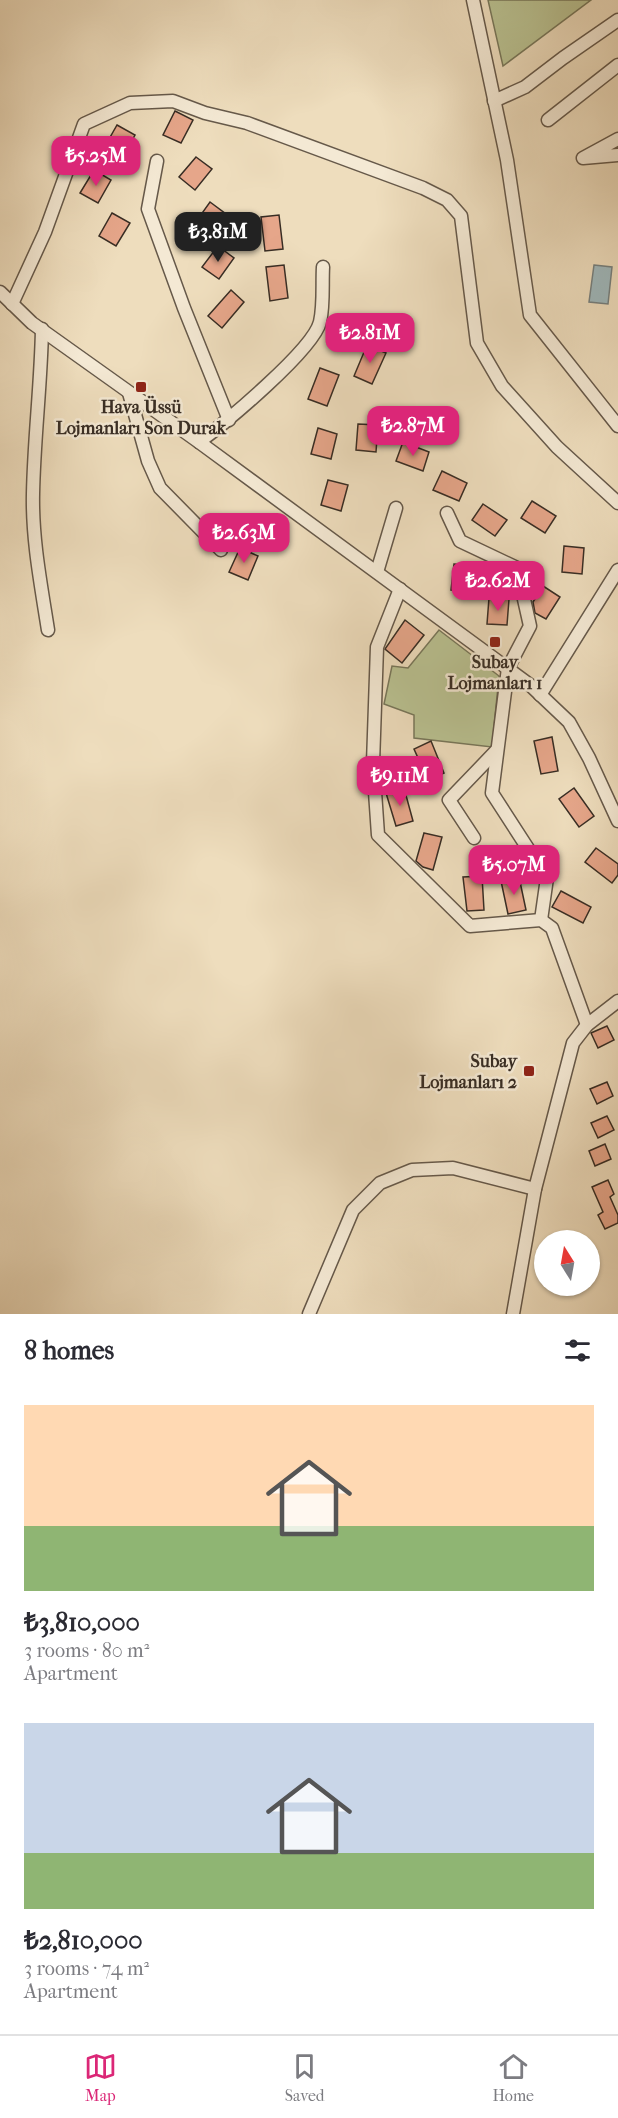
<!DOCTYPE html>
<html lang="en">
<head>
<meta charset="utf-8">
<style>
  body { margin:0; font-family:"IM FELL French Canon",serif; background:#f7f7f7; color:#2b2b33; height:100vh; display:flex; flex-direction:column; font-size:22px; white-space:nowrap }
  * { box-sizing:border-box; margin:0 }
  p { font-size:20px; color:#7c7c81 }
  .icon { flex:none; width:33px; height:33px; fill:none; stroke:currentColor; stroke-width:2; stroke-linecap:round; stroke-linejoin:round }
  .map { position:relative; height:1314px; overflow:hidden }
  .panel { display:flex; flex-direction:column; background:#fff; flex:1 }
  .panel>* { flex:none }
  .needle { width:39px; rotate:349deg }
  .controls { position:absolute; left:534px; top:1230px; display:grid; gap:12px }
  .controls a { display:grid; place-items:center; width:66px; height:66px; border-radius:50%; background:#fff; box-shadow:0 2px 4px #0004; font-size:30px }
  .price { position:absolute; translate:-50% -51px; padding:0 14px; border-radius:12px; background:#db2777; color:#fff; font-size:20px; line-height:39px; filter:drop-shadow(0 2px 3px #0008) }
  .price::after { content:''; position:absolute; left:50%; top:36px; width:18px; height:14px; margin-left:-9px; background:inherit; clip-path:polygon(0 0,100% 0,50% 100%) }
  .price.current { background:#222; color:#fff }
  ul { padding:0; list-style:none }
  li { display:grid; align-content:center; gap:12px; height:318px; padding:0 24px }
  li span { display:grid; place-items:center; height:186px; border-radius:0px; color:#555 }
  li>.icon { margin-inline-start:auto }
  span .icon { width:108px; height:108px; fill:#fffc; stroke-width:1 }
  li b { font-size:26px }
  h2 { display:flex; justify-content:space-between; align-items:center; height:72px; padding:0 24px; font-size:26px }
  .dock { display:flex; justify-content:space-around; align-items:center; height:84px; border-top:2px solid #e1e1e2; background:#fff; font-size:16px; color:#7c7c81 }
  .dock a { display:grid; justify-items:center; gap:3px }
  .dock .current { color:#db2777 }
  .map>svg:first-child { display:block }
  .green { fill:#b9c191; stroke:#78775a; stroke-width:1.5 }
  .water { fill:#9fb8bc; stroke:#76807f; stroke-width:1.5 }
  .building { fill:#e6a68a; stroke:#382d24; stroke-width:1.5 }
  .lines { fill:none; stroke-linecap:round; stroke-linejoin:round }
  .minor-casing { stroke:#66594a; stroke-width:15 }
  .minor { stroke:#f4e9d4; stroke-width:12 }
  .poi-dot { fill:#8f2418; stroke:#f4e9d4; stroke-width:2 }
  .labels { text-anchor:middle; stroke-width:5; stroke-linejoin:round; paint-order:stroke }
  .poi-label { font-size:18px; font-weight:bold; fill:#382d24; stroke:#f4e9d4 }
</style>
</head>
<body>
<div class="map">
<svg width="618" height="1314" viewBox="0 0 618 1314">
  <rect width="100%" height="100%" fill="#eeddbd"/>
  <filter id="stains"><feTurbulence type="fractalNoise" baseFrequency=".00333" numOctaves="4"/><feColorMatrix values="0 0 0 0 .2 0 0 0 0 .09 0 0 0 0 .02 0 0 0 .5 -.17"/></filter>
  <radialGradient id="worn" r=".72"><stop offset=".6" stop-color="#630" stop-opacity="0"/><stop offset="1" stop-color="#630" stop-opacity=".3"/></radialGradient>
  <g class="green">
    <polygon points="488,0 591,0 503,66"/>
    <polygon points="439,630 499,676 492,747 414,738 414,715 384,704 392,666 408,668"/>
  </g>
  <polygon class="water" points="594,265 612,267 608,304 589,302"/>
  <g class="building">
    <polygon points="175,111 193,120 181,143 163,135"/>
    <polygon points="117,125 135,135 122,158 104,148"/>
    <polygon points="196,157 212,169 195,190 179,177"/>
    <polygon points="94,170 111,180 98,203 80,193"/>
    <polygon points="210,202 226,214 211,235 195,223"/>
    <polygon points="112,213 130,223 116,246 99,236"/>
    <polygon points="279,215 283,249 265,251 261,217"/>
    <polygon points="218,246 234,258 219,279 202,267"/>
    <polygon points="284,265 288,298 270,301 266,267"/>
    <polygon points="231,290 244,302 222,328 208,316"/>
    <polygon points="367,345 386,353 372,384 354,376"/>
    <polygon points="320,368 339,375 327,406 308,399"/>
    <polygon points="358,424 378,425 376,452 356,450"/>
    <polygon points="318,428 337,434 331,459 311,454"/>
    <polygon points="403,442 429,452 423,471 396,461"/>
    <polygon points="442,471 467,483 459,501 433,490"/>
    <polygon points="328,480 348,485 341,511 321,505"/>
    <polygon points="532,501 556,516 545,533 521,518"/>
    <polygon points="483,504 507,520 495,536 472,520"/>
    <polygon points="564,546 584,548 582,574 562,572"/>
    <polygon points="240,548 258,556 248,580 229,572"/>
    <polygon points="454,564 474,566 471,592 451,590"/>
    <polygon points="543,586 560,597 546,619 535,613 533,602"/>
    <polygon points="489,598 509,599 507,625 487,624"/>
    <polygon points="405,620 424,635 402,663 385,649"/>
    <polygon points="552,737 558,771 541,774 534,741"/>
    <polygon points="431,741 444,773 428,780 414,749"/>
    <polygon points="404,788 413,821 396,826 386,793"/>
    <polygon points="574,788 594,816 579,827 559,799"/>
    <polygon points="424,833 442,837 433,870 423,867 416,861"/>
    <polygon points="596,848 618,864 618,875 612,883 585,862"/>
    <polygon points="482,876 484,910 467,911 463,877"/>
    <polygon points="519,877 526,910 508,914 501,881"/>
    <polygon points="561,891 591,907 583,923 552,907"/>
    <polygon points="607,1026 614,1040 598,1048 591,1033"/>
    <polygon points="607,1082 613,1096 597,1104 590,1089"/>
    <polygon points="607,1116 614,1130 598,1138 591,1123"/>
    <polygon points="605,1144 611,1159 595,1166 589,1151"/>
    <polygon points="608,1180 614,1194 610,1197 618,1215 618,1223 605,1229 598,1215 603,1212 592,1187"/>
  </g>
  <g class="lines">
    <g class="minor-casing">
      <g id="minor">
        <polyline points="473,0 507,160 530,315 618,426"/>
        <polyline points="494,101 525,87 563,58 618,20"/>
        <polyline points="548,120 618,65"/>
        <polyline points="618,139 583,158 618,155"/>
        <polyline points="157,161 148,209 184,308 229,420"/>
        <polyline points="0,292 32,323 199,442 530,685 569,722 589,758 618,821"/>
        <polyline points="12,304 45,232 84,124 130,103 173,101 205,113 247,123 423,188 447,200 461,216 477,343 502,386 557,447 618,503"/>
        <path d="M42,329C41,384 34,439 33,494C32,539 41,585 48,630"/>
        <polyline points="129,393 148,461 160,488 221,550"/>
        <path d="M199,442C225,423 313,350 320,322C324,305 322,284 323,267"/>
        <polyline points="447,513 460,541 517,568 530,626 508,668 492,793 547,878 541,920"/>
        <polyline points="377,572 396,508"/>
        <polyline points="400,589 377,647 373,763 378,835 470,926 541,920 552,928 587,1025"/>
        <polyline points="540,695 618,570"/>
        <polyline points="474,838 449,800 496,751"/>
        <polyline points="309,1314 353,1210 380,1183 412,1170 453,1168 535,1189"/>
        <polyline points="513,1314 535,1189 573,1043 587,1025 618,1001"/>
      </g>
    </g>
    <use href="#minor" class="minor"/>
  </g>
  <g class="poi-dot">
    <rect x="135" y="381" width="12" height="12" rx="3"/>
    <rect x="489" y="636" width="12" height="12" rx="3"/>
    <rect x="523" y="1065" width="12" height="12" rx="3"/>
  </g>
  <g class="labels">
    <g class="poi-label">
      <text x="141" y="413">Hava Üssü<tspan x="141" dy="21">Lojmanları Son Durak</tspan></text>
      <text x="495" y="668">Subay<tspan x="495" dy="21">Lojmanları 1</tspan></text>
      <text x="517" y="1067" text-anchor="end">Subay<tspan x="517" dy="21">Lojmanları 2</tspan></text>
    </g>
  </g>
  <rect width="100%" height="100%" filter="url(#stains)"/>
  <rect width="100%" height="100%" fill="url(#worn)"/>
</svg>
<div class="controls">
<a><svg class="needle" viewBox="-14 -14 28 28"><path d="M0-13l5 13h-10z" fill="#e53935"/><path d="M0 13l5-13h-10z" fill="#7c7c81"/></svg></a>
</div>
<b class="price" style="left:96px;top:187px">₺5.25M</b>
<b class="price current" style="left:218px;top:263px">₺3.81M</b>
<b class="price" style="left:370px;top:364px">₺2.81M</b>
<b class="price" style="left:413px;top:457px">₺2.87M</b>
<b class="price" style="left:244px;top:564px">₺2.63M</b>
<b class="price" style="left:498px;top:612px">₺2.62M</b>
<b class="price" style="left:400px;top:807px">₺9.11M</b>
<b class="price" style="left:514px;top:896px">₺5.07M</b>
</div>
<section class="panel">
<h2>8 homes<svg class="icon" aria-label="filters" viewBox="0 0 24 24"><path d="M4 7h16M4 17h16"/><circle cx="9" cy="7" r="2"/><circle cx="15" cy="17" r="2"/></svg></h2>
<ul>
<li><span style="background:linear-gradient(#ffd9b3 65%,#8fb573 0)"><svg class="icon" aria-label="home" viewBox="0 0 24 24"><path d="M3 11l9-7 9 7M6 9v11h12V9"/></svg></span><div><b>₺3,810,000</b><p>3 rooms · 80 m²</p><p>Apartment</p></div></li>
<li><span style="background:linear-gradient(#c9d6e8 70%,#8fb573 0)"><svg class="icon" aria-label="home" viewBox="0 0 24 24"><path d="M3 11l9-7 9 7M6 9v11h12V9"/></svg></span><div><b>₺2,810,000</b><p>3 rooms · 74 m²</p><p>Apartment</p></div></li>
</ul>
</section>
<nav class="dock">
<a class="current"><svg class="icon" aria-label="map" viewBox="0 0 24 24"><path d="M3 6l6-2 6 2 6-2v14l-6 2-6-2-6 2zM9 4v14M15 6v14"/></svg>Map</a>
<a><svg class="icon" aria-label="saved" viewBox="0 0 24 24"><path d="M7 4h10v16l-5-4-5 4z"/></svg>Saved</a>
<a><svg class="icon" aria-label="home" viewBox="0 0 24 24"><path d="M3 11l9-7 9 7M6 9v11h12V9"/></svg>Home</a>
</nav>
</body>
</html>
